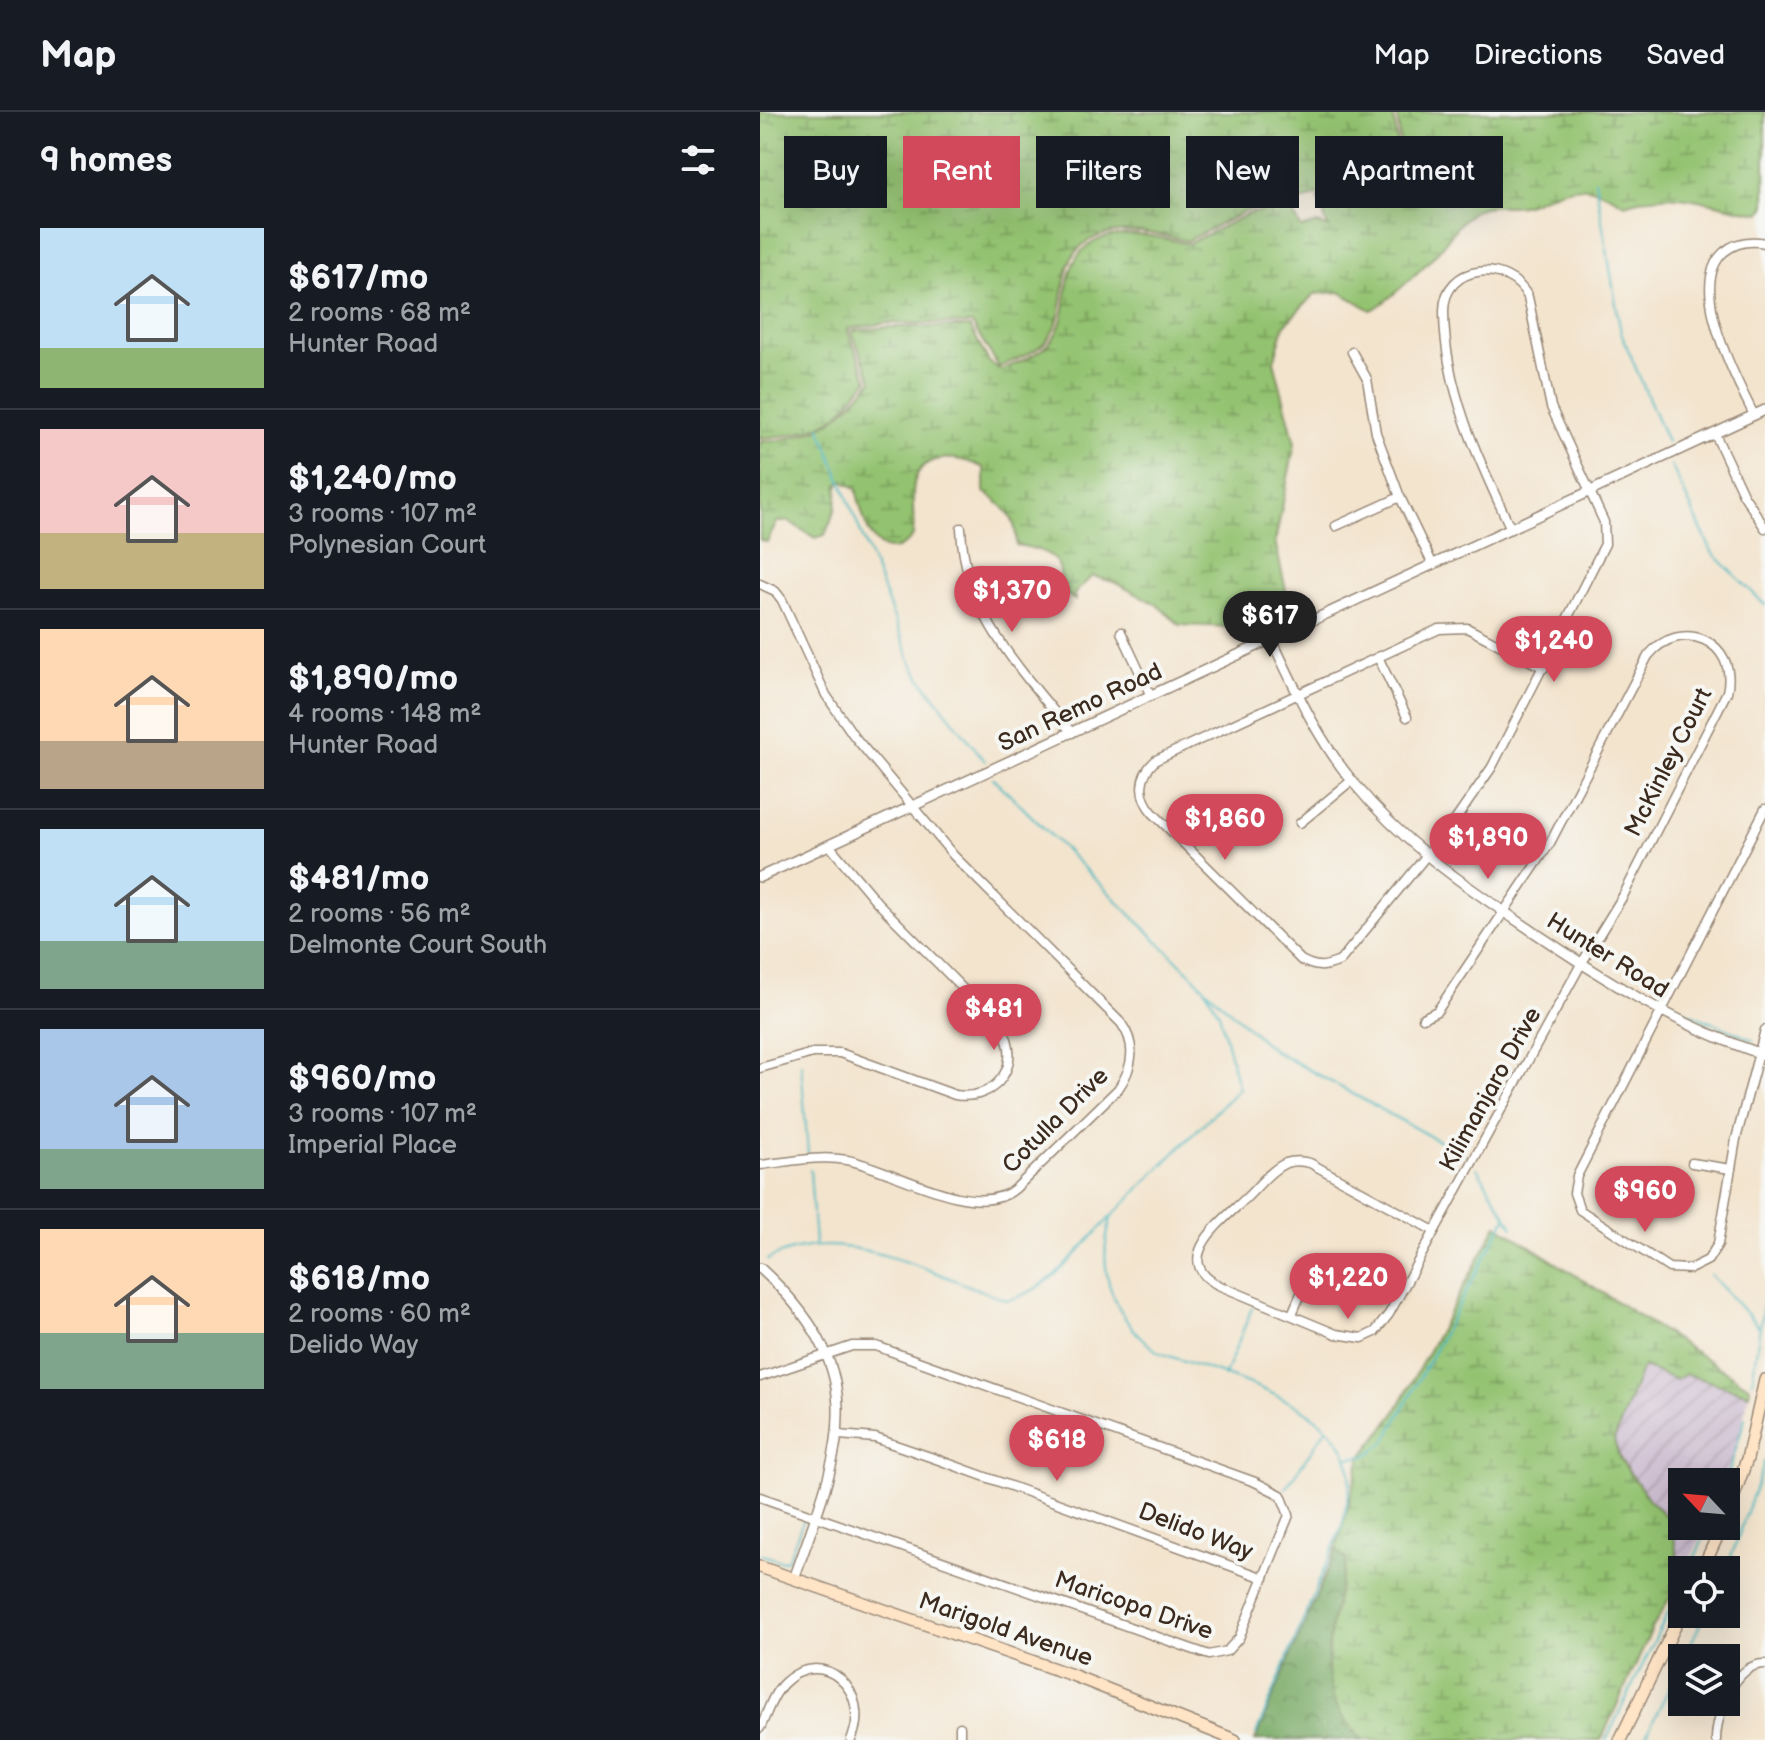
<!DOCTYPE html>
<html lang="en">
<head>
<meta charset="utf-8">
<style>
  body { margin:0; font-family:"Balsamiq Sans",sans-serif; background:#242831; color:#f1f3f6; height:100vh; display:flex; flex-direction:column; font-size:30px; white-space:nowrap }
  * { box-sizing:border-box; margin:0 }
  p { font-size:26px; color:#9ea1a6 }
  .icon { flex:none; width:44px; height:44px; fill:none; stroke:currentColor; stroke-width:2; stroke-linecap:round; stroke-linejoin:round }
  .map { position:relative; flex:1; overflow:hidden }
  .side { display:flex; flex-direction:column; background:#171b24; width:760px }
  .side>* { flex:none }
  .hud { position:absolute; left:24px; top:24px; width:760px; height:72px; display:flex; gap:16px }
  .needle { width:52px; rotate:296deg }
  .tools { position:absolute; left:908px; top:1356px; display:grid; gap:16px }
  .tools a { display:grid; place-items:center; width:72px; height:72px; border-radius:0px; background:#171b24; box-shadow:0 8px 32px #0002; font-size:40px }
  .price { position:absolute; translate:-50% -68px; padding:0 18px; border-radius:28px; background:#d1495b; color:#fff; font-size:26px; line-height:52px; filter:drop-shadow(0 2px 4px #0008) }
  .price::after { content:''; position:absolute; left:50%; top:48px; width:24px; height:18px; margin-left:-12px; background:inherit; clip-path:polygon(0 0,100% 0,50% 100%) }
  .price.selected { background:#222; color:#fff }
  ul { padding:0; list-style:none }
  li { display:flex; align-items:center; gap:24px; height:200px; padding:0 40px }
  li+li { border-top:2px solid #363941 }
  li span { display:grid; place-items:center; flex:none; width:224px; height:160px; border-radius:0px; color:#555 }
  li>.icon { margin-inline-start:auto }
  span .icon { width:96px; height:96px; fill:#fffc; stroke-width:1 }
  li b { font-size:34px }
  h2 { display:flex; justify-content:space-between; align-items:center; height:96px; padding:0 40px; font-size:34px }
  .pill { padding:0 28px; border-radius:0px; background:#171b24; box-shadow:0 8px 32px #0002; font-size:28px; line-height:72px }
  .pill.selected { background:#d1495b; color:#fff }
  header { display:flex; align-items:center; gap:48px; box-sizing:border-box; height:112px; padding:0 40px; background:#171b24; border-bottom:2px solid #363941 }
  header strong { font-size:38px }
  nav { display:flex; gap:44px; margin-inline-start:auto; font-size:28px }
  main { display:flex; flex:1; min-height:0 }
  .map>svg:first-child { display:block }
  .industrial { fill:url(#industrial-furrows) }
  .forest { fill:url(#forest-crowns); stroke:#586940; stroke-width:2 }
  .wetland { fill:url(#wetland-marsh); stroke:#677647; stroke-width:2 }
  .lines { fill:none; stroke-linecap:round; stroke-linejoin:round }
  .stream { stroke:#49b8c1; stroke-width:2 }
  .minor-casing { stroke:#978776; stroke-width:11 }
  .tertiary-casing { stroke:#978776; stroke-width:12 }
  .secondary-casing { stroke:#978776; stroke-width:14 }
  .minor { stroke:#fff; stroke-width:8 }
  .tertiary { stroke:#fff; stroke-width:9 }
  .secondary { stroke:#ffe4c6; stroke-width:11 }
  .labels { text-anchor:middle; stroke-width:8; stroke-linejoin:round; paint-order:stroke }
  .street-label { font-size:24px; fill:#3b2a1e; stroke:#f6f6f2 }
</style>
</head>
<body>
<header>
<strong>Map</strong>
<nav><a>Map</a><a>Directions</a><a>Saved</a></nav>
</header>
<main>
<section class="side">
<h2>9 homes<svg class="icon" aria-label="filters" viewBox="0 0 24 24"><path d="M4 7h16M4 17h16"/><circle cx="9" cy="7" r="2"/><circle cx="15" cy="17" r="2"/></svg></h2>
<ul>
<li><span style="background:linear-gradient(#bfe0f5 75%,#8fb573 0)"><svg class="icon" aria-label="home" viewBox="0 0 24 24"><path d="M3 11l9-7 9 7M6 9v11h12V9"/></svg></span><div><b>$617/mo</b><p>2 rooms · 68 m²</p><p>Hunter Road</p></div></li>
<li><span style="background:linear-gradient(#f6c9c9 65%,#c2b280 0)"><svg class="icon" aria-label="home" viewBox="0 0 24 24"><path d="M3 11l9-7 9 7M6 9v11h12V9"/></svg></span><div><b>$1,240/mo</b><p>3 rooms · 107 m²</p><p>Polynesian Court</p></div></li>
<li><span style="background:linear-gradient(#ffd9b3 70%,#b9a48a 0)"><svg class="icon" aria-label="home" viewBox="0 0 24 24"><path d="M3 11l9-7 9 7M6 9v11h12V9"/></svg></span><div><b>$1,890/mo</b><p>4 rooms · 148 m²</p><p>Hunter Road</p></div></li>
<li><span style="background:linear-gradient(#bfe0f5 70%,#7fa58c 0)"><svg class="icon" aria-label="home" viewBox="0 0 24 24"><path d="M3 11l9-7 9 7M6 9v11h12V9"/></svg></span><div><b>$481/mo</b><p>2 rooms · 56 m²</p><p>Delmonte Court South</p></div></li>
<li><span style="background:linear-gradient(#a9c7e8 75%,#7fa58c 0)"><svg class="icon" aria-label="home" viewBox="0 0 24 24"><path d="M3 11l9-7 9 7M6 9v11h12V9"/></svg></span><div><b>$960/mo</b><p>3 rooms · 107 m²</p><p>Imperial Place</p></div></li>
<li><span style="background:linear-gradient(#ffd9b3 65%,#7fa58c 0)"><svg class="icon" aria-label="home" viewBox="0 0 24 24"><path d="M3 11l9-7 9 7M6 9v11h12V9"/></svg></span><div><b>$618/mo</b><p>2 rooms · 60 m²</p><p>Delido Way</p></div></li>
</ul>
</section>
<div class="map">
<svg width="1005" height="1628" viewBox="0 0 1005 1628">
  <defs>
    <pattern id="industrial-furrows" width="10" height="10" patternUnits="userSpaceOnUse" patternTransform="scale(2)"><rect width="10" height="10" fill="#cebed1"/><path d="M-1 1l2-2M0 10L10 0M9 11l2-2" fill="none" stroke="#b2a3b3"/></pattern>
    <pattern id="forest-crowns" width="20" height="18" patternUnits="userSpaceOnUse" patternTransform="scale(2)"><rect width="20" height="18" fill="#76a862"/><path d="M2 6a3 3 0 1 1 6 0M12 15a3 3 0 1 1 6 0" fill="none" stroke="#628950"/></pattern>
    <pattern id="wetland-marsh" width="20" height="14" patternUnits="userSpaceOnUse" patternTransform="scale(2)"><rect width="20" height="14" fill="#93c270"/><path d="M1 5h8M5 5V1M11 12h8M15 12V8" fill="none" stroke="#799e5b"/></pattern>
  </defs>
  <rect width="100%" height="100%" fill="#f6f6f2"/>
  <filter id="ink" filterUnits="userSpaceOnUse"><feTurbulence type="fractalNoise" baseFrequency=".0125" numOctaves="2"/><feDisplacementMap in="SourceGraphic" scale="16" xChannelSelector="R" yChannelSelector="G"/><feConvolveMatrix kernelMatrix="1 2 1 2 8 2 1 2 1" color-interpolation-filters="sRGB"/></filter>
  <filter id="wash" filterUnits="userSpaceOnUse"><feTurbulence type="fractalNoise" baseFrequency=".006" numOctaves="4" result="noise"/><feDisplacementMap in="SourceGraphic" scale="32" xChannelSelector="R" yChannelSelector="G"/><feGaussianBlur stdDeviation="1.8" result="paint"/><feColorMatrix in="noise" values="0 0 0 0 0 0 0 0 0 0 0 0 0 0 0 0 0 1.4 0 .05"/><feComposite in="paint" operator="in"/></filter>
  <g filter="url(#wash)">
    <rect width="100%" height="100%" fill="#f3e4ce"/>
    <polygon class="industrial" points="884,1255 916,1267 926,1262 989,1282 977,1334 963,1370 922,1370 922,1414 946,1414 921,1466 911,1409 891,1390 860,1347 854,1328 859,1307"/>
    <polygon class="forest" points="576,1437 587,1448 581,1471 597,1623 604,1628 495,1628"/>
    <g class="wetland">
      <path d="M0,0H633L637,29L622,57L545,88L486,99L427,129C387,118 318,105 306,163C301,185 303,209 287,228C276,241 254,248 239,255L212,212L127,211L87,217L108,268C100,275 95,283 88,292C66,319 32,324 0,326Z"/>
      <path d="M637,0H1005V96L1000,101C944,93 922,74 864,92C828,68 810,73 772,90C755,98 733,90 718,97C700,106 691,124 679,138C668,151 624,194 611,198L580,180L554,182L524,214L514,249L535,331L515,430L526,478L523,503L502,516L420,513L396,492L354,470L332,464L314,482L315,488C284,472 325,443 256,433C258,406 245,394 224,380V356C201,345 161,337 154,372C151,389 155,407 153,424C149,430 144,433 137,436C109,445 100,393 96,376L83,369L78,373L76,396L65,423L55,426L28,409L17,410L7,430L0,428V330C57,325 77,311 112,268L91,219L128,215H210L229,250L241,258C256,251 277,244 289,231C308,210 303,185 310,161C325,108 389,122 428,132L488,102L530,95L541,116L557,112L568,115L558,87L626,59L640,30Z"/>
      <path d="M737,1113L990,1275L989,1282L926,1262L916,1268L884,1255L881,1258L854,1328L860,1347L891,1390L911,1409L921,1466L892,1517L841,1628H604C546,1584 572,1506 587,1448L576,1437L601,1346L635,1301Z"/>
    </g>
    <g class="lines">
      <g class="stream">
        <polyline points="835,68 861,221 907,330"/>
        <polyline points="60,315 151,550 163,570 225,649"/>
        <polyline points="911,353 952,440 1005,493"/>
        <polyline points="233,666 443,874"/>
        <polyline points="447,878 513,938 704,1043"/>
        <polyline points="912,894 993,928"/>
        <polyline points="41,952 48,1042"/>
        <polyline points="1002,954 1005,955"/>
        <polyline points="717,1056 753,1115"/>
        <polyline points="50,1058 55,1132"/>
        <path d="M351,1107C335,1160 354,1207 398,1240C451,1260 576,1289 589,1352C593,1372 586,1394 582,1414L496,1622"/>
        <path d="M7,1148C80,1108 175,1164 247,1188C293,1178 320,1135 352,1104C394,1062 436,1018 479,977L459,901L444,875"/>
        <polyline points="950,1162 998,1214"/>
        <polyline points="464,1265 492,1196"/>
        <polyline points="992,1270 1005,1179"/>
        <polyline points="588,1346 606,1344 625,1330 747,1104"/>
        <polyline points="966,1370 985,1306"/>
        <polyline points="526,1376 566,1317"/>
        <polyline points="0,1442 21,1449 28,1447 44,1407"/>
        <polyline points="929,1458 949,1414"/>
        <polyline points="966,1459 1005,1349"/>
        <polyline points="924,1546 945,1502"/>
        <polyline points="846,1628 922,1472"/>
        <polyline points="884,1628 922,1549"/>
      </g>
    </g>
  </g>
  <g filter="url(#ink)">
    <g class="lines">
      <g class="minor-casing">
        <g id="minor">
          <polyline points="592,240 607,267 616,321 640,385 673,453"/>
          <path d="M994,303C976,267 926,174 964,140C976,130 990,128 1005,131"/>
          <polyline points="955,322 983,382 1005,416"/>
          <polyline points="576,414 640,385"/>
          <path d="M201,416C204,501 261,558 312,621"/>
          <path d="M751,417C719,349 684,276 684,199C684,151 749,147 768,185L791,295L844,410L845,432L732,655L694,710L580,849C564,856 556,856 541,848L393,701C378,684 378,664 396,648L679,517L707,516L784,556"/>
          <path d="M0,472L15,479L22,488L66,583L94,624L194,744L361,911C377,933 373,956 358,977L256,1076C216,1111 134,1057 87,1048C59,1043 28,1050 0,1053"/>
          <polyline points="361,520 391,584"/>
          <polyline points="618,545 647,605"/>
          <polyline points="1005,697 817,1064 814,1081 820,1098 909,1156 930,1157 948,1148 958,1132 976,1027 1005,918"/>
          <polyline points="540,711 591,669"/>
          <path d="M663,906L677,899L684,889L790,731L888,544C920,504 979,529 967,580L863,784L820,854L629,1202L615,1220L602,1226L576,1222L458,1173C410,1148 462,1109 484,1088C497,1076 510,1058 526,1051C535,1048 542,1049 550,1051L674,1119"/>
          <path d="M0,956L53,941H80L195,983C237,990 264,951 241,915L117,790L69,733"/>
          <polyline points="932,1051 971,1057"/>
          <polyline points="532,1202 550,1161"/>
          <polyline points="0,1265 92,1234 116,1234 495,1370 521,1383 529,1403 479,1526 467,1539 449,1543 0,1385"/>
          <polyline points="79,1323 115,1326 176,1347 504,1466"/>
          <polyline points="200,1615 200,1628"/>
          <path d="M0,1616C7,1602 12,1583 23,1572C63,1532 113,1580 91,1628"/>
          <path d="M956,1628C956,1602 975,1551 1005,1552"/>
        </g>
      </g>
      <g class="tertiary-casing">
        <g id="tertiary">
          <path d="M512,528C535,577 558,628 593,670C642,730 701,771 765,814C842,866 916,914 1005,943"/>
          <polyline points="0,765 1005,298"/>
          <path d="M0,1156C117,1263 80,1336 34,1467"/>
        </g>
      </g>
      <g class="secondary-casing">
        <g id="secondary">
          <polyline points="966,1406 987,1347 1005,1268"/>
          <polyline points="0,1455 312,1563 475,1628"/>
          <polyline points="942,1458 962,1414"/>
          <polyline points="860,1628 922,1500"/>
        </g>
      </g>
      <use href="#minor" class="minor"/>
      <use href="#tertiary" class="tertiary"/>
      <use href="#secondary" class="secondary"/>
    </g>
  </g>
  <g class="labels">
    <g class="street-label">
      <text transform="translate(320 595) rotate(-25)" y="8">San Remo Road</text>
      <text transform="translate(908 650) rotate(-63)" y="8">McKinley Court</text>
      <text transform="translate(848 843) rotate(32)" y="8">Hunter Road</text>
      <text transform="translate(730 977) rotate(-61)" y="8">Kilimanjaro Drive</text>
      <text transform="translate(295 1008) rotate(-45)" y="8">Cotulla Drive</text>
      <text transform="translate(436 1419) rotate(21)" y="8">Delido Way</text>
      <text transform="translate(374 1493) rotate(19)" y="8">Maricopa Drive</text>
      <text transform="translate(246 1517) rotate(19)" y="8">Marigold Avenue</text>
    </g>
  </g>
</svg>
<div class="tools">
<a><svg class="needle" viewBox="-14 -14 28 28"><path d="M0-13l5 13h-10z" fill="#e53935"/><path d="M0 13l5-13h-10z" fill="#9ea1a6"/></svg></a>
<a><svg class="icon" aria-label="locate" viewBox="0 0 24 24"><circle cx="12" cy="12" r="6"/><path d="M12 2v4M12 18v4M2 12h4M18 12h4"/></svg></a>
<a><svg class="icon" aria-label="layers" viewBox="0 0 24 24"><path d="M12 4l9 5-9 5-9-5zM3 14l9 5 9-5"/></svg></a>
</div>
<b class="price" style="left:252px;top:522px">$1,370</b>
<b class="price selected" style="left:510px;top:547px">$617</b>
<b class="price" style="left:794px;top:572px">$1,240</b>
<b class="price" style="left:465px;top:750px">$1,860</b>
<b class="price" style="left:728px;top:769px">$1,890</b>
<b class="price" style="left:234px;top:940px">$481</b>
<b class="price" style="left:885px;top:1122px">$960</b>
<b class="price" style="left:588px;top:1209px">$1,220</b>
<b class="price" style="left:297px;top:1371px">$618</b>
<div class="hud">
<a class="pill">Buy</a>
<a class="pill selected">Rent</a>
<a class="pill">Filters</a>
<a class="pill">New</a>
<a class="pill">Apartment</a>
</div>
</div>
</main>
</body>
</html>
